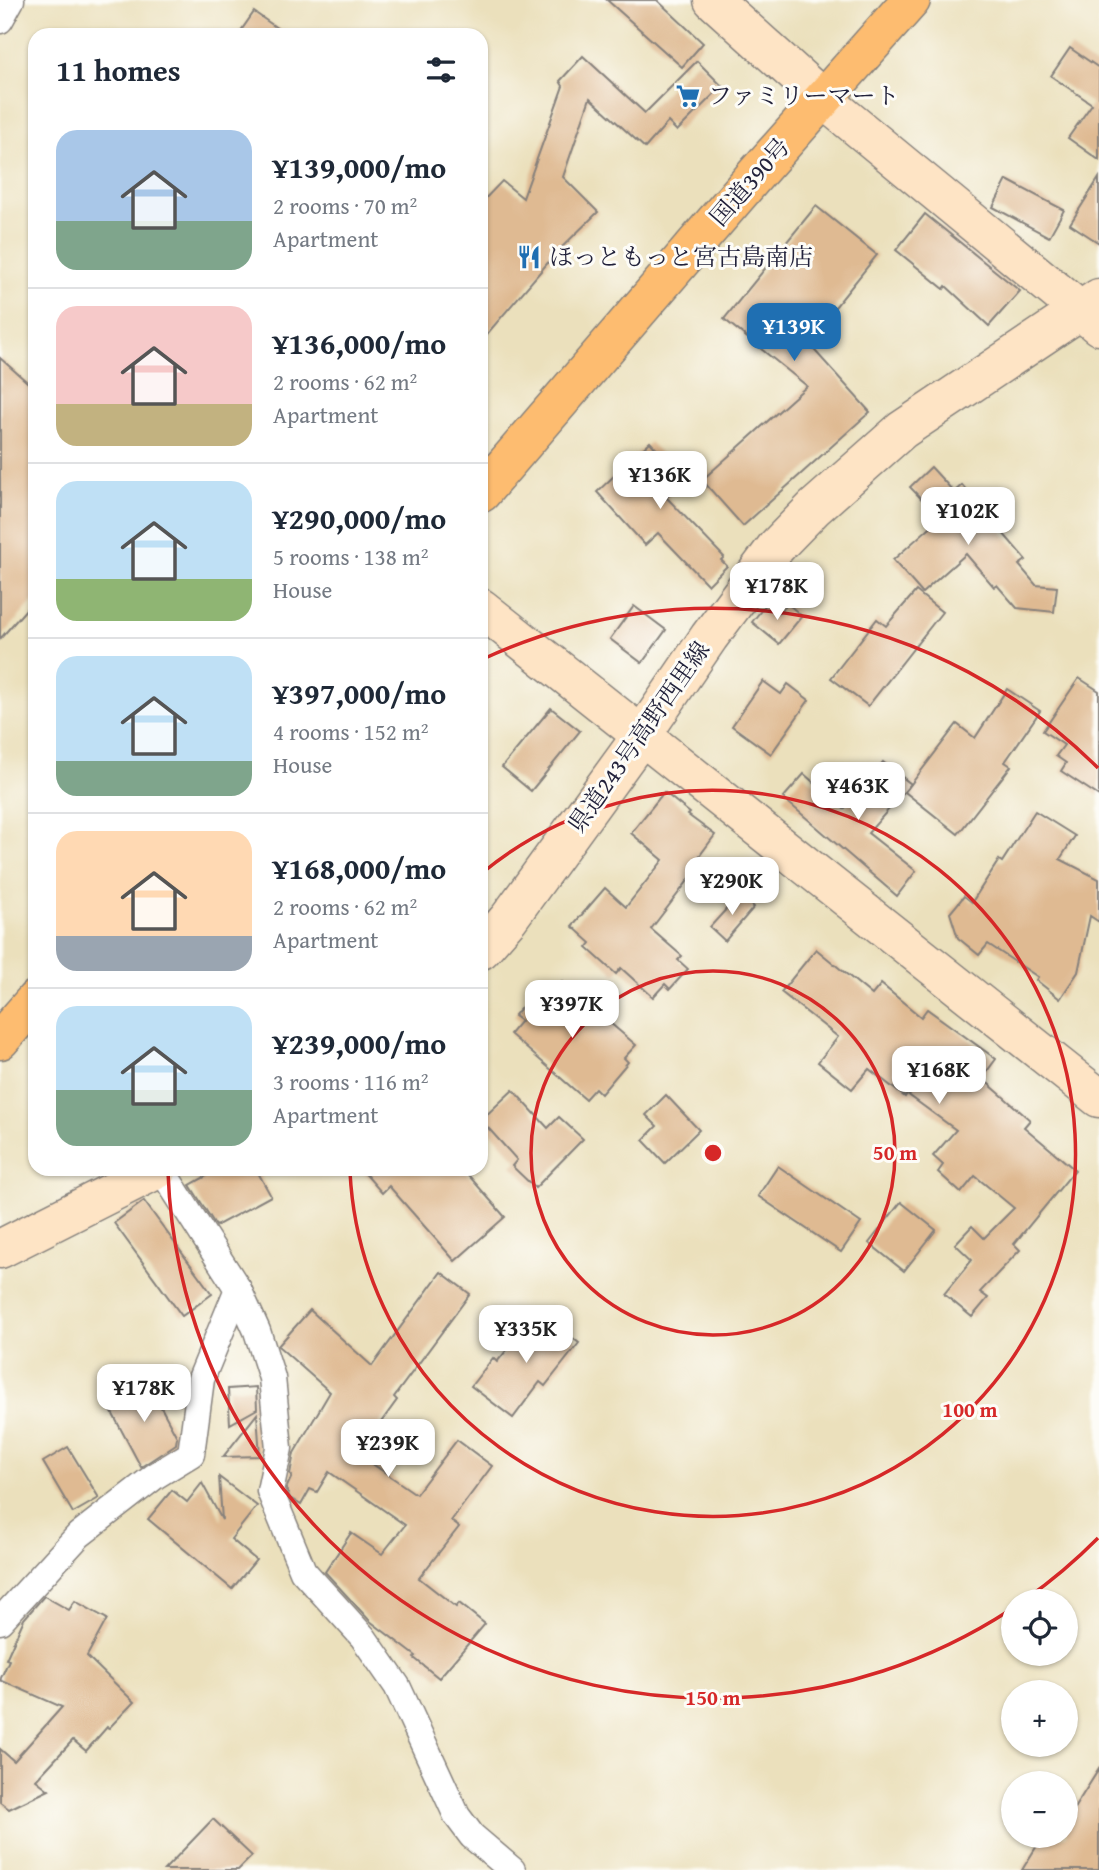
<!DOCTYPE html>
<html lang="en">
<head>
<meta charset="utf-8">
<style>
  body { margin:0; font-family:"Gentium Book Plus","Noto Serif JP",serif; background:#f6f6f7; color:#1f2937; height:100vh; display:flex; flex-direction:column; font-size:26px; white-space:nowrap }
  * { box-sizing:border-box; margin:0 }
  p { font-size:23px; color:#747a83 }
  .icon { flex:none; width:38px; height:38px; fill:none; stroke:currentColor; stroke-width:2; stroke-linecap:round; stroke-linejoin:round }
  .map { position:relative; flex:1; overflow:hidden }
  .side { position:absolute; left:28px; top:28px; width:460px; height:1148px; display:flex; flex-direction:column; background:#fff; border-radius:21px; box-shadow:0 2px 5px #0004 }
  .side>* { flex:none }
  .tools { position:absolute; left:1001px; top:1589px; display:grid; gap:14px }
  .tools a { display:grid; place-items:center; width:77px; height:77px; border-radius:50%; background:#fff; box-shadow:0 2px 5px #0004; font-size:35px }
  .price { position:absolute; translate:-50% -60px; padding:0 16px; border-radius:14px; background:#fff; color:#222; font-size:23px; line-height:46px; filter:drop-shadow(0 2px 4px #0008) }
  .price::after { content:''; position:absolute; left:50%; top:42px; width:21px; height:16px; margin-left:-10px; background:inherit; clip-path:polygon(0 0,100% 0,50% 100%) }
  .price.active { background:#1f6fb2; color:#fff }
  ul { padding:0; list-style:none }
  li { display:flex; align-items:center; gap:21px; height:175px; padding:0 28px }
  li+li { border-top:2px solid #e0e1e3 }
  li span { display:grid; place-items:center; flex:none; width:196px; height:140px; border-radius:21px; color:#555 }
  li>.icon { margin-inline-start:auto }
  span .icon { width:84px; height:84px; fill:#fffc; stroke-width:1 }
  li b { font-size:30px }
  h2 { display:flex; justify-content:space-between; align-items:center; height:84px; padding:0 28px; font-size:30px }
  .map>svg:first-child { display:block }
  .building { fill:#dfba92 }
  .lines { fill:none; stroke-linecap:round; stroke-linejoin:round }
  .street-casing { stroke:#86817c; stroke-width:29 }
  .secondary-casing { stroke:#86817c; stroke-width:41 }
  .highway-casing { stroke:#86817c; stroke-width:41 }
  .street { stroke:#fff; stroke-width:26 }
  .secondary { stroke:#fee4c5; stroke-width:38 }
  .highway { stroke:#fdbc6f; stroke-width:38 }
  .ring { fill:none; stroke:#d62828; stroke-width:3.5 }
  .labels { text-anchor:middle; stroke-width:6; stroke-linejoin:round; paint-order:stroke }
  .poi-label { font-size:24px; fill:#22223b; stroke:#fdfcf7; text-anchor:start }
  .street-label { font-size:24px; fill:#22223b; stroke:#fdfcf7 }
  .centre { fill:#d62828; stroke:#fdfcf7; stroke-width:3.5 }
  .ring-label { font-size:21px; text-anchor:middle; font-weight:bold; fill:#d62828; stroke:#fdfcf7; stroke-width:6; stroke-linejoin:round; paint-order:stroke }
</style>
</head>
<body>
<div class="map">
<svg width="1099" height="1870" viewBox="0 0 1099 1870">
  <rect width="100%" height="100%" fill="#fdfcf7"/>
  <filter id="ink" filterUnits="userSpaceOnUse"><feTurbulence type="fractalNoise" baseFrequency=".0143" numOctaves="2"/><feDisplacementMap in="SourceGraphic" scale="14" xChannelSelector="R" yChannelSelector="G"/><feConvolveMatrix kernelMatrix="1 2 1 2 8 2 1 2 1" color-interpolation-filters="sRGB"/></filter>
  <filter id="wash" filterUnits="userSpaceOnUse"><feTurbulence type="fractalNoise" baseFrequency=".00686" numOctaves="4" result="noise"/><feDisplacementMap in="SourceGraphic" scale="28" xChannelSelector="R" yChannelSelector="G"/><feGaussianBlur stdDeviation="1.57" result="paint"/><feColorMatrix in="noise" values="0 0 0 0 0 0 0 0 0 0 0 0 0 0 0 0 0 1.4 0 .05"/><feComposite in="paint" operator="in"/></filter>
  <g filter="url(#wash)">
    <rect width="100%" height="100%" fill="#ebe0bc"/>
    <g id="blocks">
      <g class="building">
        <polygon points="607,0 657,0 703,43 682,67"/>
        <polygon points="254,12 287,35 238,35"/>
        <polygon points="1070,48 1099,68 1099,160 1068,138 1092,104 1051,76"/>
        <polygon points="583,56 645,113 697,61 722,86 677,131 668,122 645,148 590,98 563,177 598,212 557,252 481,341 481,203 502,181 523,198 563,86 560,81"/>
        <polygon points="1099,178 1099,243 1070,224"/>
        <polygon points="1007,180 1064,210 1049,237 993,207"/>
        <polygon points="816,206 877,255 807,342 870,412 743,526 702,480 807,386 724,319"/>
        <polygon points="925,214 1020,291 989,326 946,286 944,289 896,250"/>
        <polygon points="0,358 35,389 35,599 0,639"/>
        <polygon points="650,442 685,480 666,497 724,557 721,560 727,566 708,585 658,533 645,545 597,492"/>
        <polygon points="931,467 954,492 962,485 1026,560 1019,565 1036,585 1057,587 1054,612 1017,608 997,585 994,587 966,554 922,593 893,560 937,521 930,513 933,511 910,487"/>
        <polygon points="916,591 942,612 868,706 831,678 877,619 886,626"/>
        <polygon points="768,602 778,613 788,604 802,616 779,644 752,622"/>
        <polygon points="634,606 666,630 642,663 610,639"/>
        <polygon points="1079,678 1099,691 1099,796 1061,771 1066,763 1056,756 1064,745 1043,731"/>
        <polygon points="763,681 781,694 788,684 809,700 771,754 732,726"/>
        <polygon points="1007,689 1040,711 1005,762 1011,766 958,834 905,792 957,724 975,738"/>
        <polygon points="551,708 580,731 531,791 502,767"/>
        <polygon points="883,762 911,784 868,833 916,871 897,896 783,798 804,774 844,809"/>
        <polygon points="664,792 690,813 688,815 715,835 692,866 696,870 651,929 682,956 678,960 688,969 670,989 665,984 653,997 621,968 616,974 587,948 591,943 572,926 605,888 626,907 663,860 631,833"/>
        <polygon points="1035,811 1075,836 1060,859 1099,879 1099,922 1090,916 1078,972 1060,999 1036,980 1038,977 988,944 979,955 958,938 950,913 964,896 972,902 999,860 1002,862"/>
        <polygon points="740,894 754,907 725,941 710,927"/>
        <polygon points="816,949 872,995 881,984 921,1017 927,1009 996,1059 982,1078 1030,1120 1024,1127 1075,1170 1014,1244 1020,1250 980,1292 988,1298 972,1317 944,1294 972,1260 955,1244 972,1226 984,1238 1014,1208 975,1176 961,1193 938,1172 943,1165 933,1156 956,1130 907,1094 905,1097 869,1069 852,1089 818,1062 838,1037 781,992"/>
        <polygon points="562,982 636,1045 624,1058 628,1062 601,1094 595,1088 585,1099 510,1034 521,1021 514,1016 538,988 549,997"/>
        <polygon points="513,1090 548,1128 559,1117 583,1139 535,1188 512,1166 517,1160 481,1120"/>
        <polygon points="666,1095 699,1130 665,1163 643,1140 657,1126 646,1115"/>
        <polygon points="778,1166 861,1223 841,1252 758,1196"/>
        <polygon points="219,1169 256,1169 271,1196 216,1226 190,1185"/>
        <polygon points="361,1169 463,1169 505,1217 455,1261 389,1186 382,1193"/>
        <polygon points="144,1201 212,1294 182,1316 114,1223"/>
        <polygon points="901,1202 936,1230 904,1271 869,1243"/>
        <polygon points="441,1272 470,1294 394,1397 397,1400 358,1454 416,1494 457,1440 492,1466 451,1521 459,1527 419,1578 456,1607 459,1603 485,1624 439,1678 414,1658 416,1656 370,1621 325,1572 351,1533 382,1554 405,1525 329,1472 317,1492 310,1489 301,1505 290,1498 286,1489 292,1476 290,1474 294,1453 330,1392 278,1346 310,1310 372,1366"/>
        <polygon points="539,1311 579,1343 545,1386 540,1382 513,1418 471,1386 493,1358 497,1362"/>
        <polygon points="148,1383 177,1437 176,1444 141,1467 108,1405"/>
        <polygon points="256,1387 257,1409 230,1424 228,1389"/>
        <polygon points="257,1414 260,1456 223,1457"/>
        <polygon points="68,1447 99,1498 73,1513 43,1462"/>
        <polygon points="219,1477 257,1506 231,1539 256,1560 232,1589 148,1519 172,1490 187,1502 202,1483 222,1520"/>
        <polygon points="44,1596 69,1610 75,1601 107,1619 87,1656 134,1702 109,1728 107,1727 86,1751 73,1740 36,1780 49,1790 9,1809 0,1802 0,1749 14,1761 62,1707 0,1680 9,1660 6,1659 24,1619"/>
        <polygon points="1099,1769 1099,1870 1022,1870 1043,1836 1066,1836 1066,1821"/>
        <polygon points="213,1819 252,1856 238,1870 164,1870"/>
      </g>
    </g>
  </g>
  <g filter="url(#ink)">
    <use href="#blocks" fill-opacity="0" stroke="#86817c" stroke-width="2"/>
    <g class="lines">
      <g class="street-casing">
        <g id="street">
          <polyline points="0,20 11,0"/>
          <polyline points="161,1169 238,1289 257,1331 272,1378 279,1448 270,1491 303,1571 363,1637 397,1686 457,1816 472,1836 512,1870"/>
          <polyline points="0,1621 79,1535 155,1476 191,1454 201,1379 238,1289"/>
        </g>
      </g>
      <g class="secondary-casing">
        <g id="secondary">
          <polyline points="713,0 823,99 1099,326"/>
          <polyline points="481,608 1099,1098"/>
          <polyline points="481,950 509,918 642,735 709,637 776,547 814,508 902,430 1099,298"/>
          <polyline points="0,1249 158,1169"/>
        </g>
      </g>
      <g class="highway-casing">
        <g id="highway">
          <polyline points="481,493 756,174 911,0"/>
          <polyline points="0,1040 35,1000"/>
        </g>
      </g>
      <use href="#street" class="street"/>
      <use href="#secondary" class="secondary"/>
      <use href="#highway" class="highway"/>
    </g>
  </g>
  <g class="ring">
    <circle cx="713" cy="1153" r="182"/>
    <path d="M482 873A363 363 0 1 1 350 1172"/>
    <path d="M1098 1538A545 545 0 0 1 1026 1599M1010 1610A545 545 0 0 1 168 1172M483 659A545 545 0 0 1 1098 768"/>
  </g>
  <defs>
    <g id="supermarket-bare" transform="scale(1.89)"><path d="M-6-5.5h2.5l.6 2H6L4.5 2H-2.5L-4.4-4H-6ZM-1.5 3.2a1.3 1.3 0 1 0 .1 0ZM3 3.2a1.3 1.3 0 1 0 .1 0Z" fill="#1f6fb2" stroke="#fdfcf7" stroke-width="2.5" paint-order="stroke"/></g>
    <g id="restaurant-bare" transform="scale(1.89)"><path d="M-5-6h1v4h1v-4h1v4h1v-4h1v5L-1.5 .5V6h-2V.5L-5-1ZM5-6V6H3V1.5H1.5Q1.5-4 5-6Z" fill="#1f6fb2" stroke="#fdfcf7" stroke-width="2.5" paint-order="stroke"/></g>
  </defs>
  <g fill-rule="evenodd">
    <use href="#supermarket-bare" x="688" y="96"/>
    <use href="#restaurant-bare" x="529" y="257"/>
  </g>
  <g class="labels">
    <g class="poi-label">
      <text x="708" y="104">ファミリーマート</text>
      <text x="549" y="265">ほっともっと宮古島南店</text>
    </g>
    <g class="street-label">
      <text transform="translate(750 182) rotate(-49)" y="8">国道390号</text>
      <text transform="translate(639 737) rotate(-55)" y="8">県道243号高野西里線</text>
    </g>
  </g>
  <circle cx="713" cy="1153" r="10" class="centre"/>
  <g class="ring-label">
    <text x="895" y="1160">50 m</text>
    <text x="970" y="1417">100 m</text>
    <text x="713" y="1705">150 m</text>
  </g>
</svg>
<div class="tools">
<a><svg class="icon" aria-label="locate" viewBox="0 0 24 24"><circle cx="12" cy="12" r="6"/><path d="M12 2v4M12 18v4M2 12h4M18 12h4"/></svg></a>
<a>+</a>
<a>−</a>
</div>
<b class="price active" style="left:794px;top:363px">¥139K</b>
<b class="price" style="left:660px;top:511px">¥136K</b>
<b class="price" style="left:968px;top:547px">¥102K</b>
<b class="price" style="left:777px;top:622px">¥178K</b>
<b class="price" style="left:858px;top:822px">¥463K</b>
<b class="price" style="left:732px;top:917px">¥290K</b>
<b class="price" style="left:572px;top:1040px">¥397K</b>
<b class="price" style="left:939px;top:1106px">¥168K</b>
<b class="price" style="left:526px;top:1365px">¥335K</b>
<b class="price" style="left:144px;top:1424px">¥178K</b>
<b class="price" style="left:388px;top:1479px">¥239K</b>
<section class="side">
<h2>11 homes<svg class="icon" aria-label="filters" viewBox="0 0 24 24"><path d="M4 7h16M4 17h16"/><circle cx="9" cy="7" r="2"/><circle cx="15" cy="17" r="2"/></svg></h2>
<ul>
<li><span style="background:linear-gradient(#a9c7e8 65%,#7fa58c 0)"><svg class="icon" aria-label="home" viewBox="0 0 24 24"><path d="M3 11l9-7 9 7M6 9v11h12V9"/></svg></span><div><b>¥139,000/mo</b><p>2 rooms · 70 m²</p><p>Apartment</p></div></li>
<li><span style="background:linear-gradient(#f6c9c9 70%,#c2b280 0)"><svg class="icon" aria-label="home" viewBox="0 0 24 24"><path d="M3 11l9-7 9 7M6 9v11h12V9"/></svg></span><div><b>¥136,000/mo</b><p>2 rooms · 62 m²</p><p>Apartment</p></div></li>
<li><span style="background:linear-gradient(#bfe0f5 70%,#8fb573 0)"><svg class="icon" aria-label="home" viewBox="0 0 24 24"><path d="M3 11l9-7 9 7M6 9v11h12V9"/></svg></span><div><b>¥290,000/mo</b><p>5 rooms · 138 m²</p><p>House</p></div></li>
<li><span style="background:linear-gradient(#bfe0f5 75%,#7fa58c 0)"><svg class="icon" aria-label="home" viewBox="0 0 24 24"><path d="M3 11l9-7 9 7M6 9v11h12V9"/></svg></span><div><b>¥397,000/mo</b><p>4 rooms · 152 m²</p><p>House</p></div></li>
<li><span style="background:linear-gradient(#ffd9b3 75%,#9aa5b1 0)"><svg class="icon" aria-label="home" viewBox="0 0 24 24"><path d="M3 11l9-7 9 7M6 9v11h12V9"/></svg></span><div><b>¥168,000/mo</b><p>2 rooms · 62 m²</p><p>Apartment</p></div></li>
<li><span style="background:linear-gradient(#bfe0f5 60%,#7fa58c 0)"><svg class="icon" aria-label="home" viewBox="0 0 24 24"><path d="M3 11l9-7 9 7M6 9v11h12V9"/></svg></span><div><b>¥239,000/mo</b><p>3 rooms · 116 m²</p><p>Apartment</p></div></li>
</ul>
</section>
</div>
</body>
</html>
